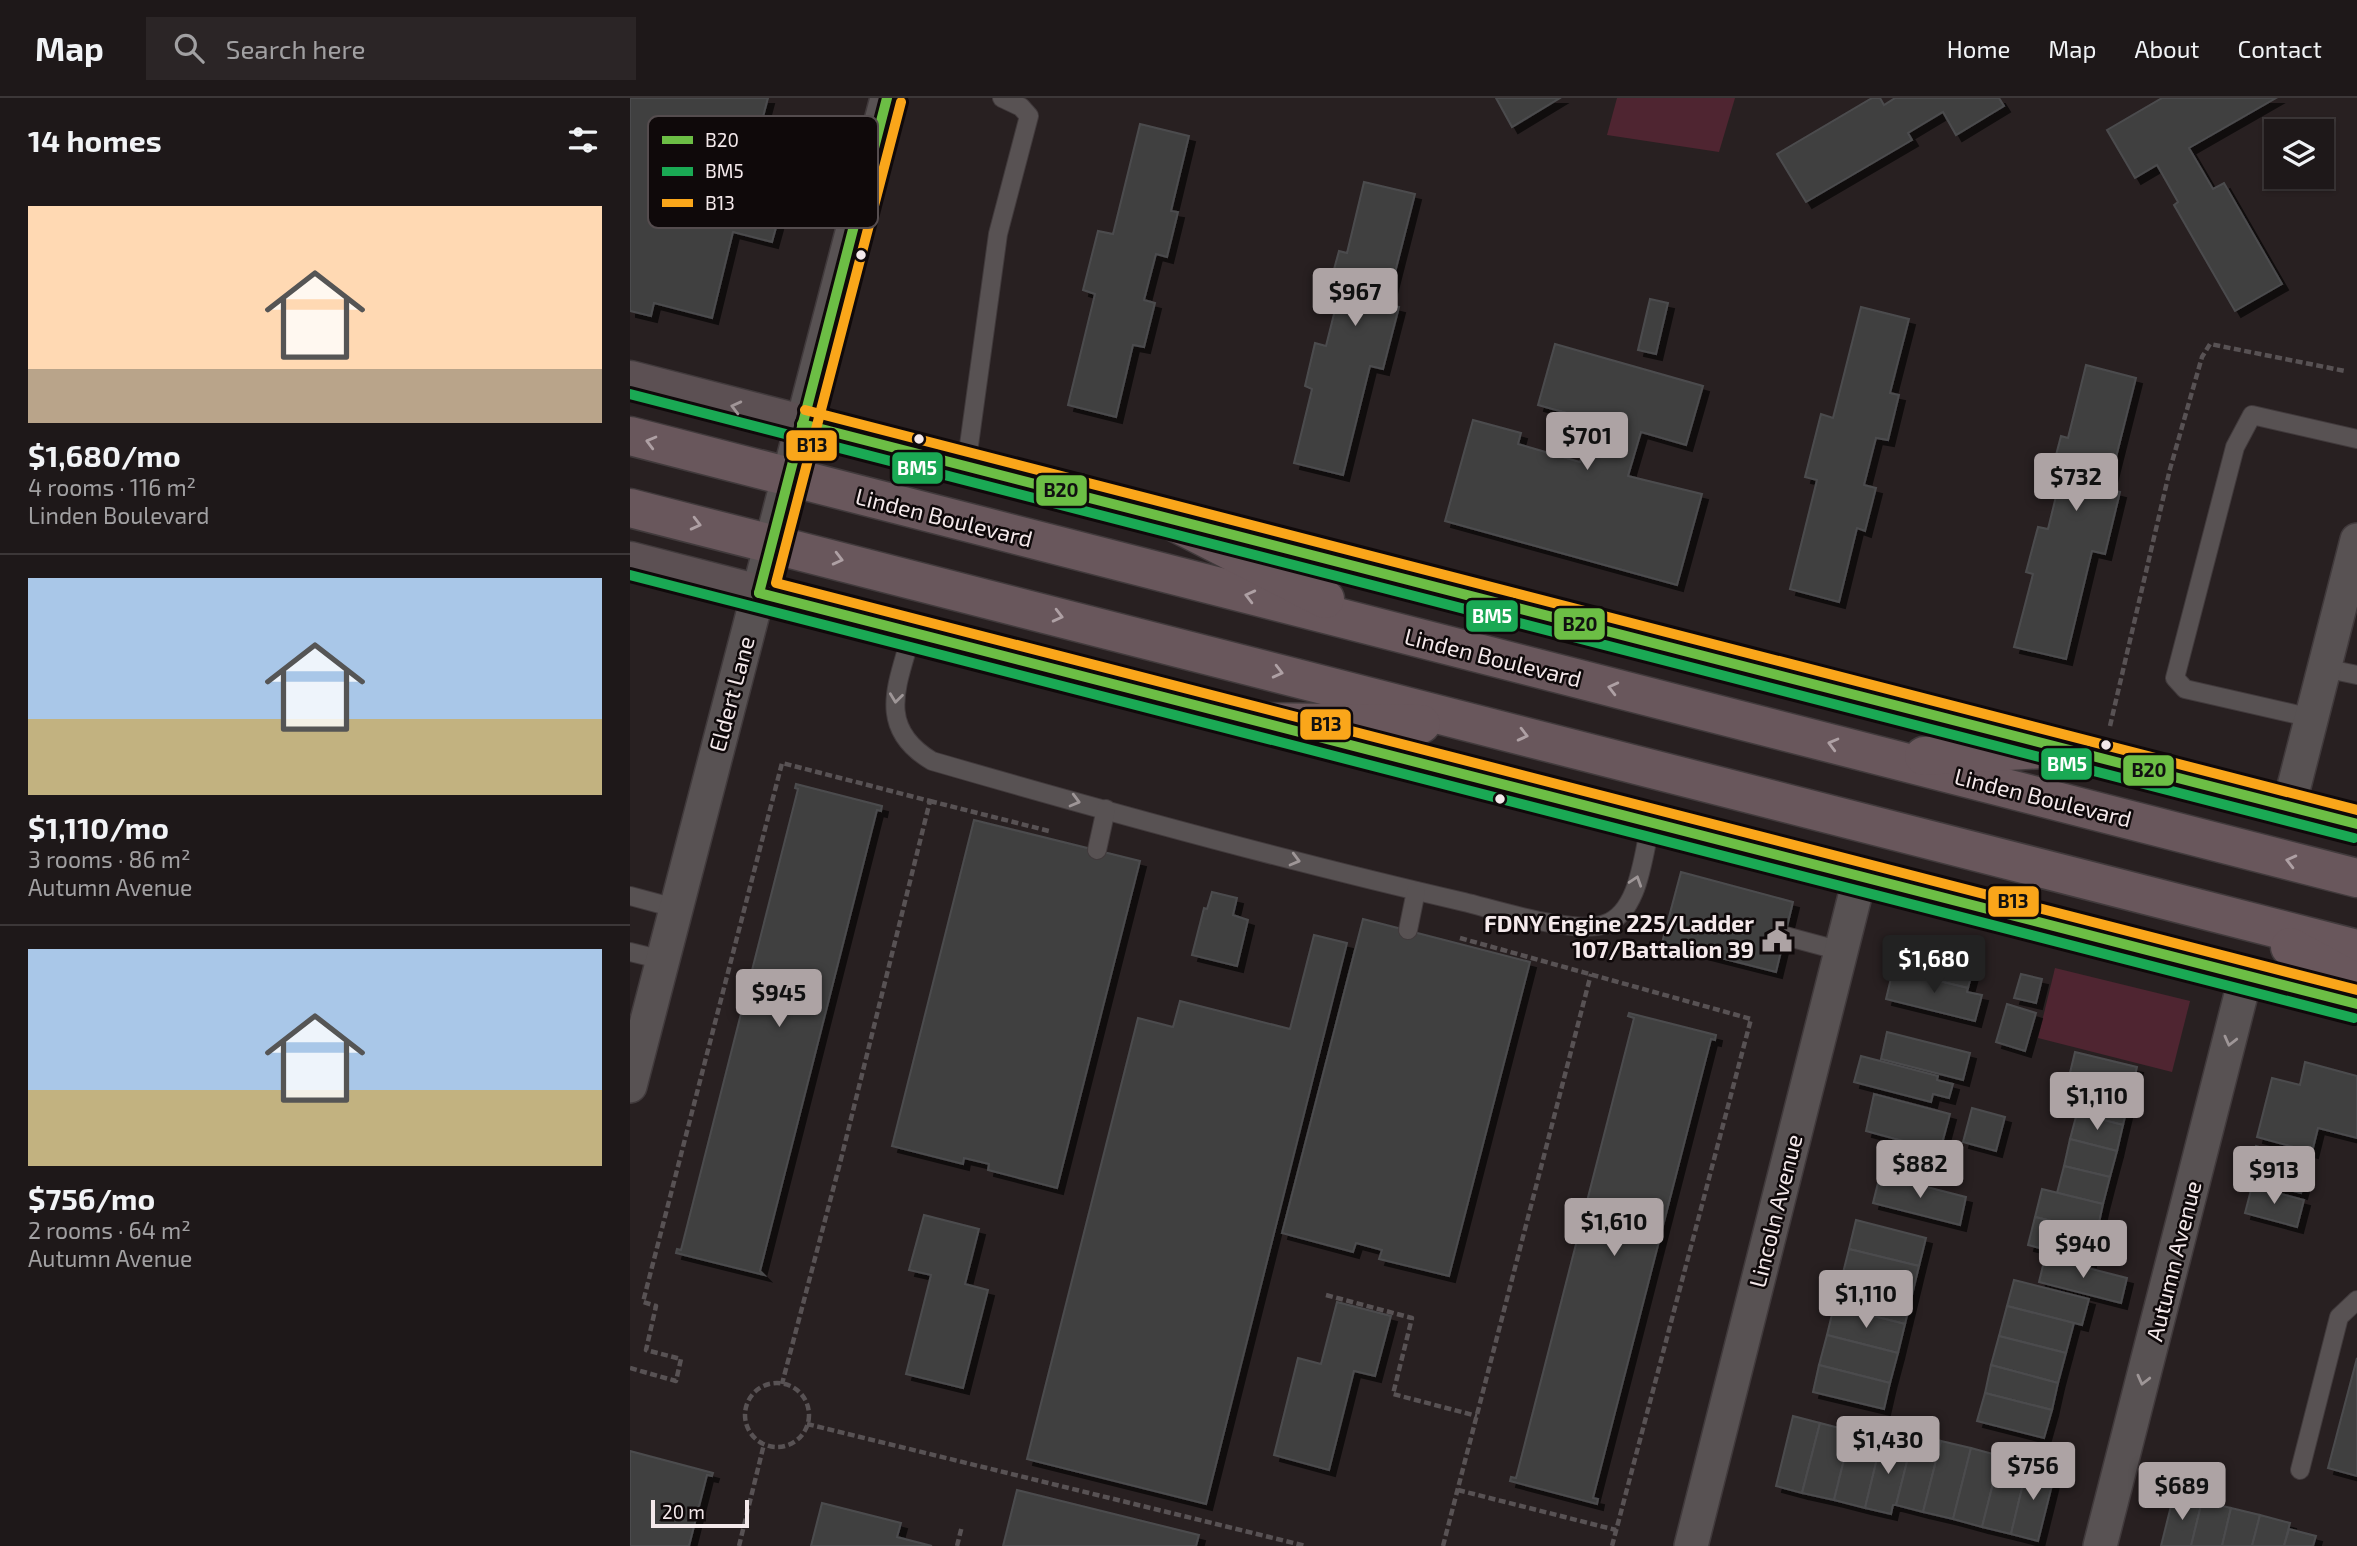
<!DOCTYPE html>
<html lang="en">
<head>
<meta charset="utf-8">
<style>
  body { margin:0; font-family:"Exo 2",sans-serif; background:#2b2526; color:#f1f3f6; height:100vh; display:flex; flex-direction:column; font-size:26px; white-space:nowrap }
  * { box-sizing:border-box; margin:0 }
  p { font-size:23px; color:#a1a0a2 }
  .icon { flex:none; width:38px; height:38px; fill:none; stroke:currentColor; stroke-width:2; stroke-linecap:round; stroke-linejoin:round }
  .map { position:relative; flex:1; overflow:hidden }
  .side { display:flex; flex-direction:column; background:#1e1819; width:630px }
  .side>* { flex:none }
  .tools { position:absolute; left:1634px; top:21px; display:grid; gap:14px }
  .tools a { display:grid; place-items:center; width:70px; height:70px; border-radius:0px; background:#1e1819; box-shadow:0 2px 5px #0004,0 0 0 2px #3c3738; font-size:35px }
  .scale { position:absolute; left:21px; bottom:18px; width:98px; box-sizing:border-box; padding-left:7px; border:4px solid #f4e9eb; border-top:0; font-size:19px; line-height:24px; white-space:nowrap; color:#f4e9eb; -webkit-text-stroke:5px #0f090a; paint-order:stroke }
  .price { position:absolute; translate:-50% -60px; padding:0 16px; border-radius:7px; background:#ada3a4; color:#111; font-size:23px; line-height:46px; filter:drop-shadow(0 2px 4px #0008) }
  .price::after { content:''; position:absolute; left:50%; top:42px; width:21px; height:16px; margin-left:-10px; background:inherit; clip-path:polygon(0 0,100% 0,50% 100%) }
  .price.on { background:#222; color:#fff }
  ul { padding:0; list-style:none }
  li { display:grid; align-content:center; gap:14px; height:371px; padding:0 28px }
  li+li { border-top:2px solid #3c3738 }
  li span { display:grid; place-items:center; height:217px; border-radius:0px; color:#555 }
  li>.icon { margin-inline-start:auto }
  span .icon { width:126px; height:126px; fill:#fffc; stroke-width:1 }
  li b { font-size:30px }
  h2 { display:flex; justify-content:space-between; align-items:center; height:84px; padding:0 28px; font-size:30px }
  header { display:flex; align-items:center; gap:42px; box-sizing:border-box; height:98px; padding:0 35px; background:#1e1819; border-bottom:2px solid #3c3738 }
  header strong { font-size:33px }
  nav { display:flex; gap:38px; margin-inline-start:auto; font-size:24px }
  .search { width:490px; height:63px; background:#2b2526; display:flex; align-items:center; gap:18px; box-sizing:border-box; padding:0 24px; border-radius:0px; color:#a1a0a2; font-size:26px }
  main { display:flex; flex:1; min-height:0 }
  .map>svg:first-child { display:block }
  .green { fill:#4f2531 }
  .building { fill:#404041; stroke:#4c4c4e; stroke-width:2; filter:url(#shadow) }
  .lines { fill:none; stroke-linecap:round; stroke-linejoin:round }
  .lane-casing { stroke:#413a3c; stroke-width:20 }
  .street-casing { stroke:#413a3c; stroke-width:36 }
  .secondary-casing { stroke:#413a3c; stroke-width:41 }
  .highway-casing { stroke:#413a3c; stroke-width:41 }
  .path { stroke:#585254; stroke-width:4.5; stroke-dasharray:7 3.5; stroke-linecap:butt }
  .lane { stroke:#585253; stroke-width:18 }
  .street { stroke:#585253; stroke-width:33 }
  .secondary { stroke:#5c5053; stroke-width:38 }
  .highway { stroke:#69575c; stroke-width:38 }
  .bus-1-casing { stroke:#0f090a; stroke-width:16 }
  .bus-2-casing { stroke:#0f090a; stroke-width:16 }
  .bus-3-casing { stroke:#0f090a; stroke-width:16 }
  .bus-1 { stroke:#6cbe45; stroke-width:10 }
  .bus-2 { stroke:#1aa954; stroke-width:10 }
  .bus-3 { stroke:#faa61a; stroke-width:10 }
  .oneway { stroke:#a09597 }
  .oneway2 { stroke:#aea0a4 }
  .oneway3 { stroke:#9e9697 }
  .bus-dot { fill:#f4e9eb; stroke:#0f090a; stroke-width:2.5 }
  .labels { text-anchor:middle; stroke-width:5; stroke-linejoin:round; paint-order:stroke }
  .street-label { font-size:23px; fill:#f4e9eb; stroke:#0f090a }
  .poi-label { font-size:23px; font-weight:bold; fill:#f4e9eb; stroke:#0f090a; text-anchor:end }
  .key { fill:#0f090a; stroke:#544c4e; stroke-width:2 }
  .key-label { font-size:19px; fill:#f4e9eb }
  .line-badge { stroke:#0f090a; stroke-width:2.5 }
  .badge-label { font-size:19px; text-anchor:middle; font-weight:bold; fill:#fff }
  .pale-badge-label { font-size:19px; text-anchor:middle; font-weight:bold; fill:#111 }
</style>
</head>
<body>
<header>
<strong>Map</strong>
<div class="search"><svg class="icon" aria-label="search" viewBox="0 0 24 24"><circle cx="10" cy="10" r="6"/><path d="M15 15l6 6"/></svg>Search here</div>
<nav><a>Home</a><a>Map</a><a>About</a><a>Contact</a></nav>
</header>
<main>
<section class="side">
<h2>14 homes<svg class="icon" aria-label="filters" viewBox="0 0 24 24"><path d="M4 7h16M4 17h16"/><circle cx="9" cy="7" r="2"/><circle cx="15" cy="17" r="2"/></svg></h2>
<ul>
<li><span style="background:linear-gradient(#ffd9b3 75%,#b9a48a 0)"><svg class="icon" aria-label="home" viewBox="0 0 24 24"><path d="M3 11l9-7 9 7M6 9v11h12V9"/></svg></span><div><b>$1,680/mo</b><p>4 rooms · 116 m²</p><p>Linden Boulevard</p></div></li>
<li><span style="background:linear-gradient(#a9c7e8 65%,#c2b280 0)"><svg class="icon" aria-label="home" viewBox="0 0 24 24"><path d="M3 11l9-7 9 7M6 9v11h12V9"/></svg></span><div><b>$1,110/mo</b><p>3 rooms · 86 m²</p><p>Autumn Avenue</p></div></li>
<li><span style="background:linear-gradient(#a9c7e8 65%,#c2b280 0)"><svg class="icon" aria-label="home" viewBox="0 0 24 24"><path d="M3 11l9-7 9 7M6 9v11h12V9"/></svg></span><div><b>$756/mo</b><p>2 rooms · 64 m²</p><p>Autumn Avenue</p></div></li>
</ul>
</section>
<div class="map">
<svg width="1727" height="1448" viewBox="0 0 1727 1448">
  <defs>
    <filter id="shadow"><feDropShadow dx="6" dy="6" stdDeviation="0" flood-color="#0009"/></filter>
  </defs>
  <rect width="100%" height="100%" fill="#282021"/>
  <g class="green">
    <polygon points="987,0 1105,0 1089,54 977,37"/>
    <polygon points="1425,870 1560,903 1542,974 1408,940"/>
  </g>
  <g class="building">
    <polygon points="0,0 138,0 130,30 157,37 136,123 147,126 142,144 103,134 82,220 24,205 21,218 0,213"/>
    <polygon points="866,0 930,0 882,29"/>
    <polygon points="1242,0 1250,0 1254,7 1265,0 1369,0 1374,8 1326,37 1313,14 1278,35 1282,42 1176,104 1147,56"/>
    <polygon points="1532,0 1646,0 1559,50 1583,91 1594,85 1652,186 1605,213 1544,107 1548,104 1527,67 1505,80 1477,32"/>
    <polygon points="510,26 559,38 541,113 548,114 537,159 526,156 514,202 525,205 514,249 503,247 486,319 438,307 465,196 453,192 468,133 483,136"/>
    <polygon points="734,84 785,96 757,206 769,209 753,271 740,268 713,377 664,365 682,291 675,288 685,245 696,248 708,200 697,197 709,153 717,155"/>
    <polygon points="1020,201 1038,205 1026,256 1008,252"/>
    <polygon points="1231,209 1279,221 1260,295 1269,297 1258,342 1246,340 1234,387 1246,390 1235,433 1227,430 1209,504 1160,491 1187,382 1175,379 1191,316 1203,320"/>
    <polygon points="925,246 1073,288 1056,347 1011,334 998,378 1072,396 1047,487 815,423 843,322 891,335 888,346 950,364 962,322 908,307"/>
    <polygon points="1456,267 1506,280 1478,391 1490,394 1475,456 1462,453 1436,561 1384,549 1403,476 1396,474 1408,429 1418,431 1429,386 1419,384 1431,338 1438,340"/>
    <polygon points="166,686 252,708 251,713 247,712 130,1173 134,1177 46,1155 47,1151 51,1152 168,691 165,690"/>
    <polygon points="344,722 510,763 427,1090 358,1072 359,1066 334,1060 333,1066 262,1048"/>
    <polygon points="1051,774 1163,804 1146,874 1032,845"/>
    <polygon points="582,794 607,800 603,817 618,822 607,868 562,857 574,810 577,811"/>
    <polygon points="733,821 900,864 819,1178 749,1161 752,1152 726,1145 723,1154 652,1135"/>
    <polygon points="684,837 717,845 576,1406 397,1361 508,920 543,929 550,903 660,931"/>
    <polygon points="1270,845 1345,864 1338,890 1263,872"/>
    <polygon points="1263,872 1338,890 1337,894 1352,897 1345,923 1256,901"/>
    <polygon points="1391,876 1412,881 1406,905 1384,900"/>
    <polygon points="1377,906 1406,915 1395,953 1366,944"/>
    <polygon points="999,915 1086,937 1085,942 1081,941 963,1400 968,1401 967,1406 880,1383 881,1379 886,1380 1004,920 998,918"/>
    <polygon points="1257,934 1340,955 1333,982 1251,961"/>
    <polygon points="1445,954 1507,969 1500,998 1438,983"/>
    <polygon points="1231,958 1308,978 1307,982 1323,986 1319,1000 1303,996 1301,1004 1224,984"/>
    <polygon points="1675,964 1727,978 1727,1040 1688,1030 1682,1054 1627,1039 1642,980 1670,987"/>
    <polygon points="1438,983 1500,998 1493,1027 1431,1011"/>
    <polygon points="1244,996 1320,1016 1310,1053 1236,1033"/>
    <polygon points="1342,1010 1375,1019 1366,1053 1333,1044"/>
    <polygon points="1447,1015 1493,1027 1487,1053 1440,1041"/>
    <polygon points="1440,1041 1487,1053 1480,1079 1434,1068"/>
    <polygon points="1626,1048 1661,1058 1658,1070 1677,1074 1671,1095 1617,1081"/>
    <polygon points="1434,1068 1480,1079 1473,1106 1427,1095"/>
    <polygon points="1250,1077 1336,1099 1330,1127 1243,1105"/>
    <polygon points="1622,1088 1674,1102 1667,1129 1615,1115"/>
    <polygon points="1412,1091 1473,1106 1467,1134 1405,1119"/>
    <polygon points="294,1117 349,1131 335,1186 358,1192 333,1290 276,1276 301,1177 279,1172"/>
    <polygon points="1405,1119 1467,1134 1460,1163 1398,1147"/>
    <polygon points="1226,1122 1296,1140 1289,1168 1219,1151"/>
    <polygon points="1219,1151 1289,1168 1282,1197 1212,1179"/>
    <polygon points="1415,1159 1497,1180 1491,1205 1409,1184"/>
    <polygon points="1212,1179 1282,1197 1275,1226 1204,1208"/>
    <polygon points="1384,1182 1459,1201 1452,1227 1377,1208"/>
    <polygon points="707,1204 761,1218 745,1278 724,1273 699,1372 644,1357 668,1260 691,1266"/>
    <polygon points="1204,1208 1275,1226 1268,1255 1197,1237"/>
    <polygon points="1377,1208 1444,1225 1436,1255 1369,1238"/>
    <polygon points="1197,1237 1268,1255 1260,1285 1189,1267"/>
    <polygon points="1369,1238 1436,1255 1428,1285 1361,1267"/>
    <polygon points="1727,1260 1727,1378 1698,1370"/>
    <polygon points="1189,1267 1260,1285 1254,1311 1183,1294"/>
    <polygon points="1361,1267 1428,1285 1422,1312 1355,1295"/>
    <polygon points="1355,1295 1422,1312 1414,1340 1347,1323"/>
    <polygon points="1163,1318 1190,1325 1172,1395 1146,1388"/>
    <polygon points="1190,1325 1221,1333 1204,1402 1172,1395"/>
    <polygon points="1221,1333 1252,1340 1235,1410 1204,1402"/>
    <polygon points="1282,1336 1284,1336 1266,1407 1263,1407 1261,1416 1235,1410 1252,1340 1279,1347"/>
    <polygon points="1284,1336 1311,1343 1293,1414 1266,1407"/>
    <polygon points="1311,1343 1341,1350 1323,1421 1293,1414"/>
    <polygon points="1341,1350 1370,1358 1352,1429 1323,1421"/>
    <polygon points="0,1353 83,1375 82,1378 77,1377 59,1448 0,1448"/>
    <polygon points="1370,1358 1398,1365 1381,1436 1352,1429"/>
    <polygon points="1398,1365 1426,1371 1408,1443 1381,1436"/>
    <polygon points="387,1392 569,1437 566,1448 373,1448"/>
    <polygon points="1544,1396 1572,1403 1561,1448 1531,1448"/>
    <polygon points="1572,1403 1601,1410 1592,1448 1561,1448"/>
    <polygon points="192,1405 271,1425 267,1439 302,1448 181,1448"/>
    <polygon points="1601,1410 1630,1417 1622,1448 1592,1448"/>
    <polygon points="1630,1417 1660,1425 1654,1448 1622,1448"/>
    <polygon points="1659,1431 1686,1438 1683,1448 1654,1448"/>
  </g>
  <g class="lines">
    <g class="lane-casing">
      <g id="lane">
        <polyline points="336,369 368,136 399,18 391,9 372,0"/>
        <path d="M282,534C268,586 245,629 302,663C478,714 656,763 834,804C867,812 945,837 975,826C1010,814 1013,755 1021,724"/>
        <polyline points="1694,570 1727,577"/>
        <polyline points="1682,620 1555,591 1545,580 1605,349 1622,317 1727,341"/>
        <polyline points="467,752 476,711"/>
        <polyline points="0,798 45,810"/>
        <polyline points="778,832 786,793"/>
        <polyline points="1155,838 1211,853"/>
        <polyline points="0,854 33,862"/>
        <polyline points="1670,1372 1709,1219 1727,1202"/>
      </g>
    </g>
    <g class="street-casing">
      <g id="street">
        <polyline points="1659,708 1727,442"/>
        <polyline points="0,988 257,0"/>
        <polyline points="1061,1448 1230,778"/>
        <polyline points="1470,1448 1616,877"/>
      </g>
    </g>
    <g class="secondary-casing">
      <g id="secondary">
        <polyline points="0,282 1727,726"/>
        <polyline points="0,463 1727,906"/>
      </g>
    </g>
    <g class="highway-casing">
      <g id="highway">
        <polyline points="0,338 1727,780"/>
        <polyline points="0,410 1727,851"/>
        <polyline points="539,421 695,501"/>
        <polyline points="629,624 791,626"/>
        <polyline points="1294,658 1431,650"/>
        <polyline points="1660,849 1727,885"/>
      </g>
    </g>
    <g class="path">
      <polyline points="1480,628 1540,371 1572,259 1580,246 1715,273"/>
      <polyline points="300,703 419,733"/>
      <polyline points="830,840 1121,921 982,1448"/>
      <polyline points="696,1197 782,1220 763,1296 847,1318"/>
      <polyline points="0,1270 46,1283 51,1261 16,1252 26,1208 13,1204 152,665 300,703 210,1065 152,1286"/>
      <circle cx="147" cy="1317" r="32"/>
      <polyline points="177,1326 676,1448"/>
      <polyline points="828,1392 986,1432"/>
      <polyline points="109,1448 134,1346"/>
      <polyline points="327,1448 332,1428"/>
      <polyline points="813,1448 961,876"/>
    </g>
    <use href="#lane" class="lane"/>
    <use href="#street" class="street"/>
    <use href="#secondary" class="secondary"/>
    <use href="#highway" class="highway"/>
    <g class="bus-1-casing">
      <g id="bus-1">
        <polyline points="172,326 1727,726"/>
        <polyline points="129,495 1727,906"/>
        <polyline points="129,495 257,0"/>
      </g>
    </g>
    <g class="bus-2-casing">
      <g id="bus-2">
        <polyline points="0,296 1724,740"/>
        <polyline points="0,477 1724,920"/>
      </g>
    </g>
    <g class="bus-3-casing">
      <g id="bus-3">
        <polyline points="271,4 146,485 1727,892"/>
        <polyline points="175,312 1727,712"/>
      </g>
    </g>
    <use href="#bus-1" class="bus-1"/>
    <use href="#bus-2" class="bus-2"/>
    <use href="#bus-3" class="bus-3"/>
  </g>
  <defs><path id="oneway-chevron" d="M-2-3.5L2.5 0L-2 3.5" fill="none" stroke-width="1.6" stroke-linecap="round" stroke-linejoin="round" transform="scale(1.75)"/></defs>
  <use class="oneway" href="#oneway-chevron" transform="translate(106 309) rotate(-166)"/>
  <g class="oneway2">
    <use href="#oneway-chevron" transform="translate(21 344) rotate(-165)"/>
    <use href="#oneway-chevron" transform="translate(66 426) rotate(14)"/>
    <use href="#oneway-chevron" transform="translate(208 461) rotate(14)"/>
    <use href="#oneway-chevron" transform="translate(620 498) rotate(-166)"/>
    <use href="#oneway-chevron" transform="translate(428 518) rotate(14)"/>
    <use href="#oneway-chevron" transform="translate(648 574) rotate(14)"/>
    <use href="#oneway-chevron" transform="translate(983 590) rotate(-166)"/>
    <use href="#oneway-chevron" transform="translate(893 637) rotate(14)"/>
    <use href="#oneway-chevron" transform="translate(1203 646) rotate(-165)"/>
    <use href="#oneway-chevron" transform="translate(1661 763) rotate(-166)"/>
  </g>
  <g class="oneway3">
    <use href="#oneway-chevron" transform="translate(266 600) rotate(97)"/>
    <use href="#oneway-chevron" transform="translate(445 703) rotate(15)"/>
    <use href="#oneway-chevron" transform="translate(665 762) rotate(15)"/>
    <use href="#oneway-chevron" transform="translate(1006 783) rotate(-72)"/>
    <use href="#oneway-chevron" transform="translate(1600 943) rotate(104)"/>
    <use href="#oneway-chevron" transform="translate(1513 1282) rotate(104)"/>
  </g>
  <defs>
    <g id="civic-bare" transform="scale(2.415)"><path d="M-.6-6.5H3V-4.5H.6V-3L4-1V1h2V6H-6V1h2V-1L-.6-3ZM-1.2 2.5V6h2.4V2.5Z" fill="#ada3a4" stroke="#0f090a" stroke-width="2.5" paint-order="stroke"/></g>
  </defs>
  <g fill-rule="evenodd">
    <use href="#civic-bare" x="1147" y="839"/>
  </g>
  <g class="bus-dot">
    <circle cx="231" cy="157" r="6"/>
    <circle cx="289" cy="341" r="6"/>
    <circle cx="1476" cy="647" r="6"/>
    <circle cx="870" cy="701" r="6"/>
  </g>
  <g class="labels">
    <g class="street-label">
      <text transform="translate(314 420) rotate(14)" y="8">Linden Boulevard</text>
      <text transform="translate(863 560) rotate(14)" y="8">Linden Boulevard</text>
      <text transform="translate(102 596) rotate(-75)" y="8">Eldert Lane</text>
      <text transform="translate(1413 700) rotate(14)" y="8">Linden Boulevard</text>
      <text transform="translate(1146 1113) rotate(-76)" y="8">Lincoln Avenue</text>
      <text transform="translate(1544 1163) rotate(-76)" y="8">Autumn Avenue</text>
    </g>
    <g class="poi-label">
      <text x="1124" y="834">FDNY Engine 225/Ladder<tspan x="1124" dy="26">107/Battalion 39</tspan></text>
    </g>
  </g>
  <rect x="18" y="18" width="230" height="112" rx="10" class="key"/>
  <rect x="32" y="38" width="31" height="8" fill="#6cbe45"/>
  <rect x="32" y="69" width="31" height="9" fill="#1aa954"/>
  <rect x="32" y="101" width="31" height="8" fill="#faa61a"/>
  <g class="key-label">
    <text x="75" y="49">B20</text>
    <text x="75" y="80">BM5</text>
    <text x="75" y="112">B13</text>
  </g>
  <g class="line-badge">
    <rect x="155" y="331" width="53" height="33" rx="7" fill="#faa61a"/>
    <rect x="261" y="353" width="53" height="34" rx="7" fill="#1aa954"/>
    <rect x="405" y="376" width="53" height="33" rx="7" fill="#6cbe45"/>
    <rect x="835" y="501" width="54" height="34" rx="7" fill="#1aa954"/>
    <rect x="923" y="509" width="53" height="34" rx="7" fill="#6cbe45"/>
    <rect x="669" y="610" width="53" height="33" rx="7" fill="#faa61a"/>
    <rect x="1410" y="649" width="53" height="34" rx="7" fill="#1aa954"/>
    <rect x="1492" y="656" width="53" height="33" rx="7" fill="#6cbe45"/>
    <rect x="1357" y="787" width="53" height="33" rx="7" fill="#faa61a"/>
  </g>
  <g class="badge-label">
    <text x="287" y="377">BM5</text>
    <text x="862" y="525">BM5</text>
    <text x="1437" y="673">BM5</text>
  </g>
  <g class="pale-badge-label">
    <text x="182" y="354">B13</text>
    <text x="431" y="399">B20</text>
    <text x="950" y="533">B20</text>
    <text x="696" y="633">B13</text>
    <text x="1519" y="679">B20</text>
    <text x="1383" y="810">B13</text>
  </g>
</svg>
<div class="tools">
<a><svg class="icon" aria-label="layers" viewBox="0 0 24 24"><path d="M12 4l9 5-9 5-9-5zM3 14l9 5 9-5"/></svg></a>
</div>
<div class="scale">20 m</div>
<b class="price" style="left:725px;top:230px">$967</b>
<b class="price" style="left:957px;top:374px">$701</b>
<b class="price" style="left:1446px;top:415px">$732</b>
<b class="price on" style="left:1304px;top:897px">$1,680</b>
<b class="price" style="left:149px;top:931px">$945</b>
<b class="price" style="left:1467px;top:1034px">$1,110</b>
<b class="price" style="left:1290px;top:1102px">$882</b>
<b class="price" style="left:1644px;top:1108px">$913</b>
<b class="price" style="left:984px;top:1160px">$1,610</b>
<b class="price" style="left:1453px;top:1182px">$940</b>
<b class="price" style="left:1236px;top:1232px">$1,110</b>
<b class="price" style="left:1258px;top:1378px">$1,430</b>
<b class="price" style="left:1403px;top:1404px">$756</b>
<b class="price" style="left:1552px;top:1424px">$689</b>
</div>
</main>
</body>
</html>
